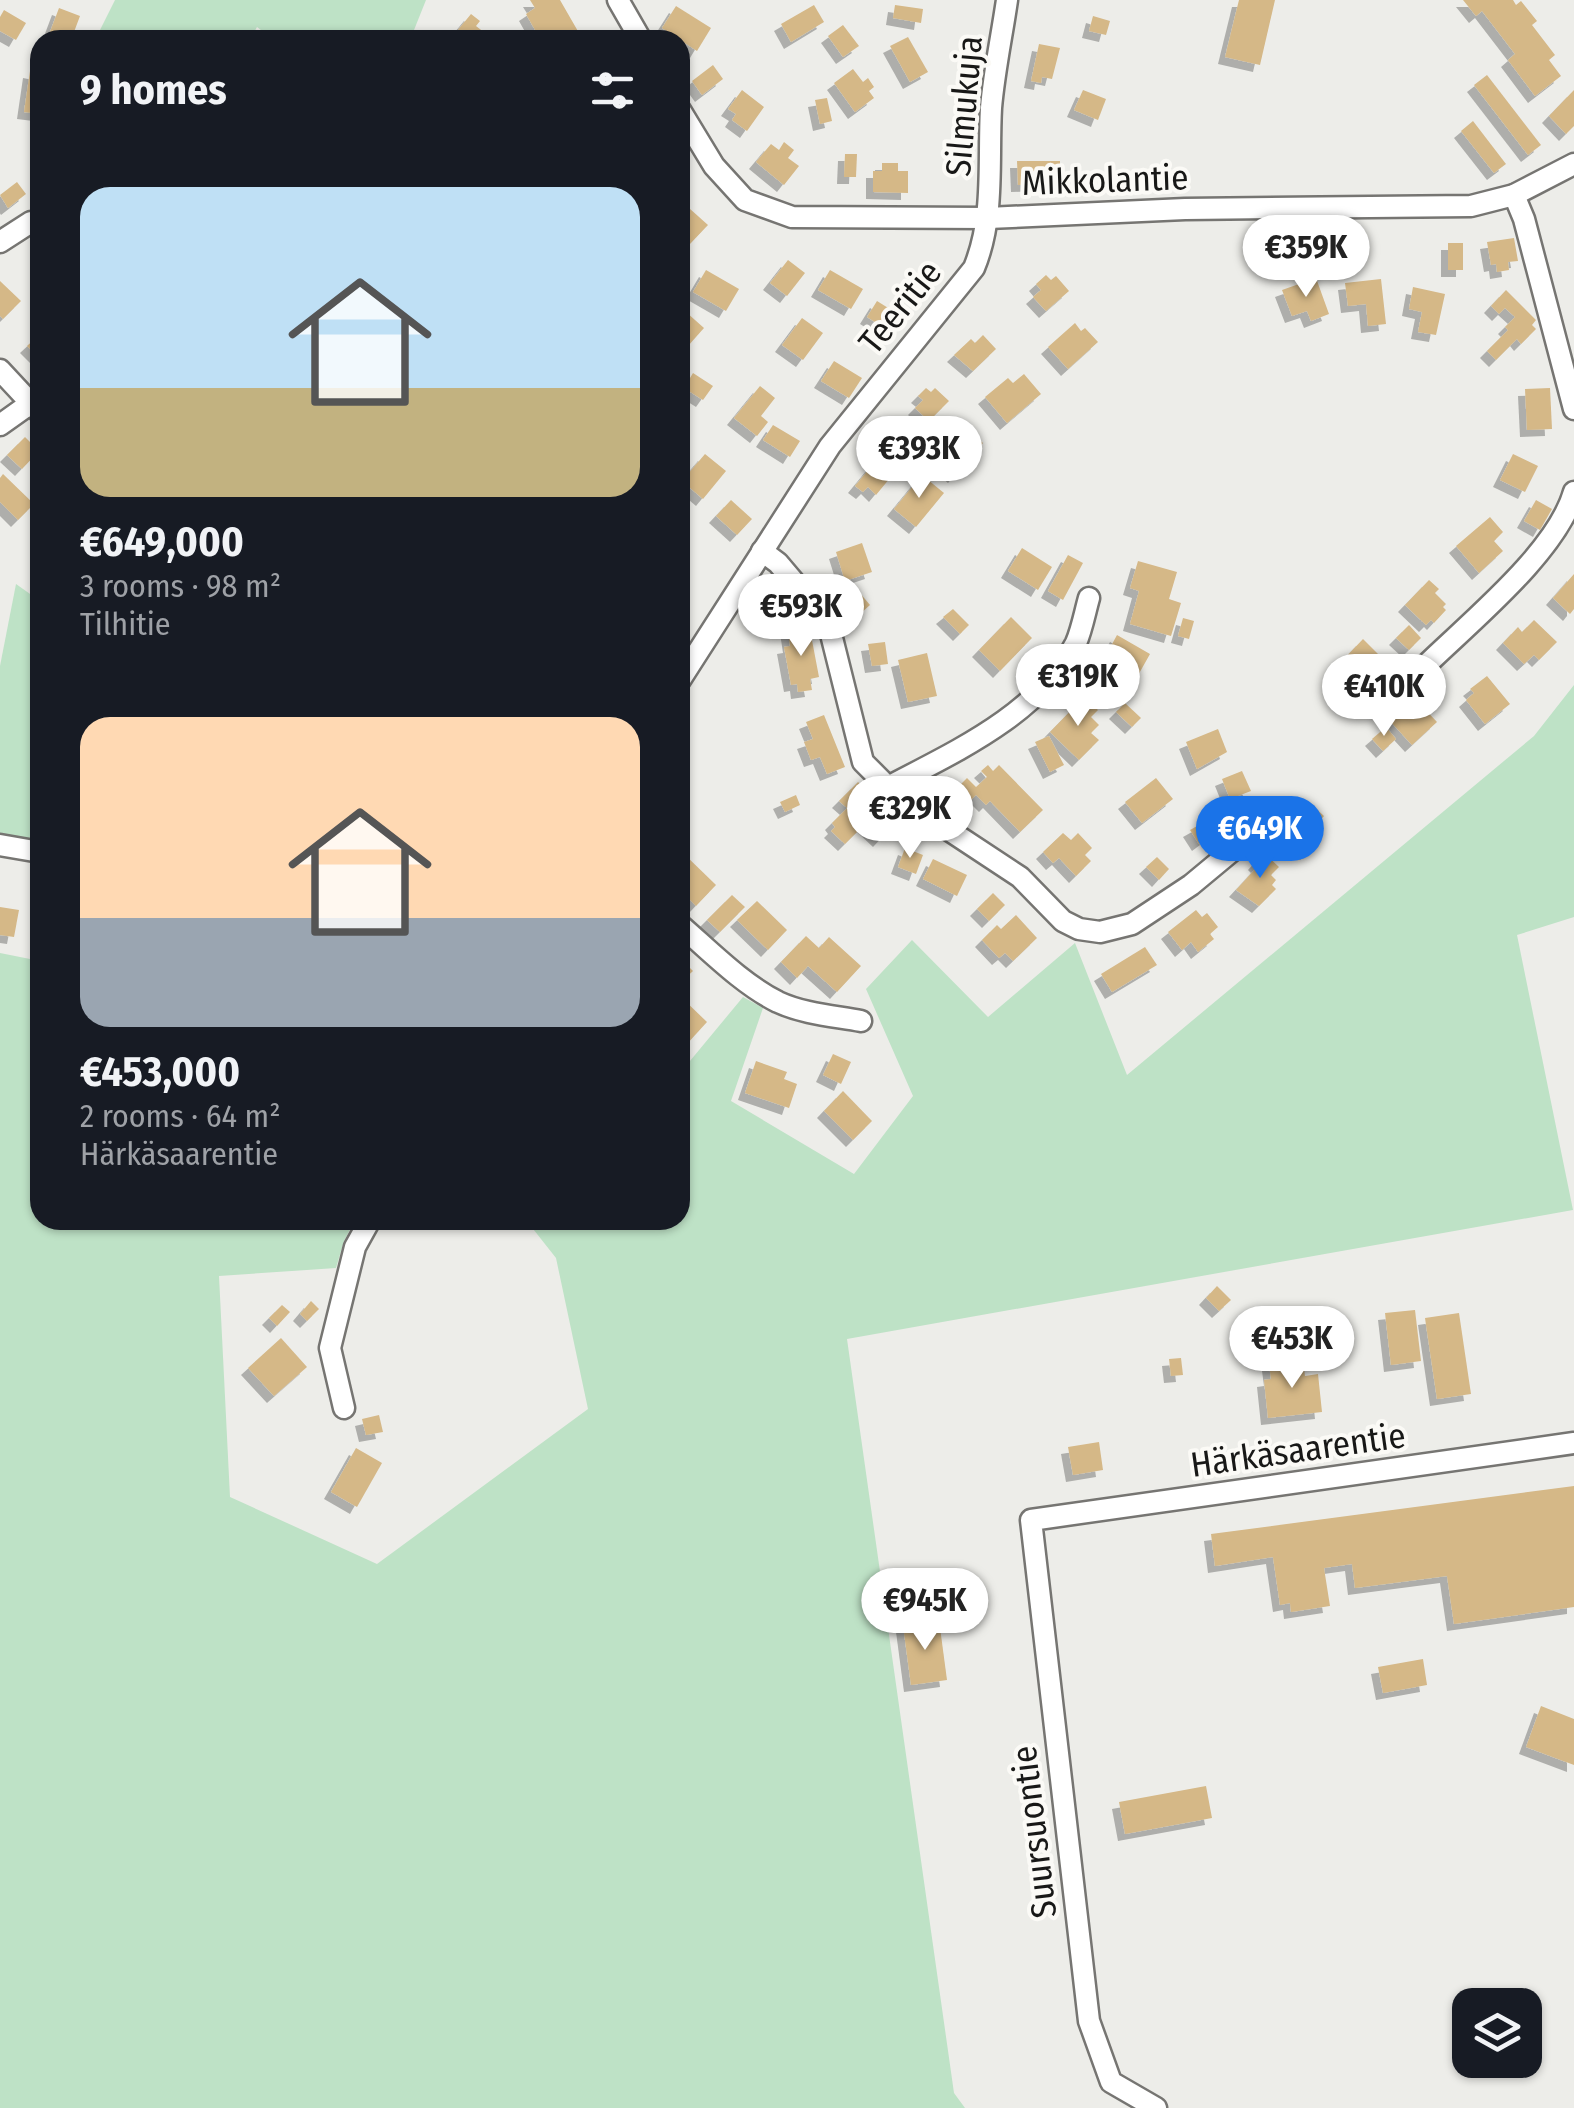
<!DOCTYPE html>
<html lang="en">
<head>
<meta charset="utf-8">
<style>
  body { margin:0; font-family:"Fira Sans Condensed",sans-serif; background:#20242c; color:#f1f3f6; height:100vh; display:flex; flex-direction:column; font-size:38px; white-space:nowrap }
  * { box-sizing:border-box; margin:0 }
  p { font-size:32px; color:#9ea1a6 }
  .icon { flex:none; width:55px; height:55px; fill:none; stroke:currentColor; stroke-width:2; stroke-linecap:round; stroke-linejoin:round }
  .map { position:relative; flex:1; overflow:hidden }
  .drawer { position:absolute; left:30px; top:30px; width:660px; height:1200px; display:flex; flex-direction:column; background:#171b24; border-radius:30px; box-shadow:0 2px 8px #0004 }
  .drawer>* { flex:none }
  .fabs { position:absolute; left:1452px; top:1988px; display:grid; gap:20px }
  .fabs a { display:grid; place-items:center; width:90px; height:90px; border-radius:20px; background:#171b24; box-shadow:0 2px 8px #0004; font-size:50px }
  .price { position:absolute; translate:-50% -85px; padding:0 22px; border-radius:35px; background:#fff; color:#222; font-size:32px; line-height:65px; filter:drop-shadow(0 2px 5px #0008) }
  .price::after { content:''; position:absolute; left:50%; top:60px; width:30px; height:22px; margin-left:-15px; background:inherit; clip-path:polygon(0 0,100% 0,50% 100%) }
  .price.selected { background:#1a73e8; color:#fff }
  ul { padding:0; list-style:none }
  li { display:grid; align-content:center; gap:20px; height:530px; padding:0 50px }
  li span { display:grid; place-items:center; height:310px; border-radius:30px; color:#555 }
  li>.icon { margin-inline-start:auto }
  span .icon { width:180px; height:180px; fill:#fffc; stroke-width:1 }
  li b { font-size:42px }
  h2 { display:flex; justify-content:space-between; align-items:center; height:120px; padding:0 50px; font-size:42px }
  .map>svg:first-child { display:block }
  .green { fill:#bee2c6 }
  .building { fill:#d5b887; filter:url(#shadow) }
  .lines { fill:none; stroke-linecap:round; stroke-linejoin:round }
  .minor-casing { stroke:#767572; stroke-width:25 }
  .minor { stroke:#fff; stroke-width:20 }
  .labels { text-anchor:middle; stroke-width:8; stroke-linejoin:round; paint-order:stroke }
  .street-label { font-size:35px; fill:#181817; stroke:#fbfaf6 }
</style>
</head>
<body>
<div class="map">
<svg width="1574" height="2108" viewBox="0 0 1574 2108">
  <defs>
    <filter id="shadow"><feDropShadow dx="-7" dy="7" stdDeviation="0" flood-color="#0004"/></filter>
  </defs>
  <rect width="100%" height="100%" fill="#edede9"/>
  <g class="green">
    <polygon points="115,0 426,0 410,40 274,40 257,27 250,40 95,40"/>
    <polygon points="16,584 40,601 40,841 0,833 0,666"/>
    <polygon points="1574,685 1574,917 1517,935 1573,1210 847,1339 954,2093 965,2108 0,2108 0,953 40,961 40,1220 355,1220 344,1241 336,1268 219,1276 230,1497 377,1564 588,1409 556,1258 526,1220 680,1220 680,1073 743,997 763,1008 731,1101 854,1174 913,1096 866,989 912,940 988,1017 1075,943 1127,1075 1534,736"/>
  </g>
  <g class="building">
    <polygon points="530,0 560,0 579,33 567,40 553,40 548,31 539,37 526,14 535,8"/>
    <polygon points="1239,0 1275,0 1260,65 1225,57"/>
    <polygon points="1463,0 1513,0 1516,5 1521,1 1537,21 1532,25 1555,55 1549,60 1561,76 1535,96 1508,60 1515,54 1482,11 1476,16"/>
    <polygon points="814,5 824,22 791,42 781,24"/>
    <polygon points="895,5 923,9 921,23 893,18"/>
    <polygon points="676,6 711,28 697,51 662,28"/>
    <polygon points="59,8 80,16 71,40 47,40"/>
    <polygon points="4,10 26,23 16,40 0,31 0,17"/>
    <polygon points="471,14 480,21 476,26 494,40 458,40 453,36"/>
    <polygon points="1093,16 1110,21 1106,35 1089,31"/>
    <polygon points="843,25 859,46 843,57 828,36"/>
    <polygon points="908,37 928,72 910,82 890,46"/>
    <polygon points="1039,44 1060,48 1052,79 1042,77 1041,83 1031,81"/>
    <polygon points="713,65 723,79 702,95 692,81"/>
    <polygon points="853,69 863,82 868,78 874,87 869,91 874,98 855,112 834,83"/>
    <polygon points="30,71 40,73 40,114 24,112"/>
    <polygon points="1487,75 1541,145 1528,155 1474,85"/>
    <polygon points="742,90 764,107 747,131 732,120 736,114 728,109"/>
    <polygon points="1083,90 1106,99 1098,120 1074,110"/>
    <polygon points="1574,90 1574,126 1566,134 1549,116"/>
    <polygon points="827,98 832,121 820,124 815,100"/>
    <polygon points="1473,121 1506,164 1494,173 1461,131"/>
    <polygon points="784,142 794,150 788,158 799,166 784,185 756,162 771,144 779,150"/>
    <polygon points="845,154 857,154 856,177 844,177"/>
    <polygon points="1017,161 1060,161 1060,184 1018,185"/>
    <polygon points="882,163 898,163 898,171 908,171 908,193 873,192 873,171 882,171"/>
    <polygon points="17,182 26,194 8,208 0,195"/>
    <polygon points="680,200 708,225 689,245 680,237"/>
    <polygon points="1514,238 1518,261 1508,262 1509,270 1497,272 1496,264 1491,265 1487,242"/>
    <rect x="1448" y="243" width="15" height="27"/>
    <polygon points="788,260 805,273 787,296 770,283"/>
    <polygon points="706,270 739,289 726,311 693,292"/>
    <polygon points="830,270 863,289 851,309 818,290"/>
    <polygon points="1046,275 1051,280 1056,276 1069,291 1046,311 1033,297 1041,290 1036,284"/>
    <polygon points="1316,278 1329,314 1311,321 1307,311 1292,316 1282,290"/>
    <polygon points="1381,279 1386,324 1368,326 1366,304 1348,306 1345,283"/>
    <polygon points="0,281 21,301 3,319 0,316"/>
    <polygon points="1413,287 1445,294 1436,335 1418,332 1422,312 1409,309"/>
    <polygon points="1506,290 1536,320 1532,325 1536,329 1521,344 1517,339 1496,360 1487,351 1508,330 1505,327 1515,317 1505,308 1499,314 1491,306"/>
    <polygon points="877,301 901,316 891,332 867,317"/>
    <polygon points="686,312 704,328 680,355 680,319"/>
    <polygon points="802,318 823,333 803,360 782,345"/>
    <polygon points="1075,323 1081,331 1085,328 1098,342 1068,369 1048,347"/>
    <polygon points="40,334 40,359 27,346"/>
    <polygon points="983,335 996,349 973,371 954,355 971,339 975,343"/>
    <polygon points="834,361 862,378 849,398 821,381"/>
    <polygon points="693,373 713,386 703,400 684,388"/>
    <polygon points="1024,374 1041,394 1007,423 985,397 1008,378 1013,383"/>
    <polygon points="760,386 775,398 761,416 768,422 757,436 734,418"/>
    <polygon points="926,388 931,392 935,388 949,401 929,421 915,408 923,400 918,396"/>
    <polygon points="1550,388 1552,429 1527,430 1525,389"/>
    <polygon points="957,421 983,443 955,476 936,460 944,449 938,444"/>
    <polygon points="773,425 800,441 790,457 763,440"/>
    <polygon points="25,437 39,451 22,469 7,455"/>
    <polygon points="705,454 726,471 703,499 682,481"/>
    <polygon points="1513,454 1538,466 1525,492 1500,480"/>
    <polygon points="878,458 895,472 876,495 868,487 863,492 855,486"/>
    <polygon points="3,474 34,504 18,520 0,502 0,478"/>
    <polygon points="922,475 944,493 916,527 894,509"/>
    <polygon points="731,500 752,519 737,535 716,516"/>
    <polygon points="1536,500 1552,509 1540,530 1524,521"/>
    <polygon points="1490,517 1503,532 1494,541 1503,551 1479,573 1456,546"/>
    <polygon points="862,543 872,572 845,581 836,552"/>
    <polygon points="1022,548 1052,567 1038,590 1008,571"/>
    <polygon points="1068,555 1083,563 1063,600 1048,591"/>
    <polygon points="1138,561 1177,572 1169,599 1181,603 1171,636 1130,624 1139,591 1130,588"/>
    <polygon points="1574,574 1574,609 1570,614 1553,598"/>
    <polygon points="1429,580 1439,589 1435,593 1446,604 1443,607 1446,610 1434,623 1431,620 1426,625 1405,605"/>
    <polygon points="854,586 870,605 860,614 843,594"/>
    <polygon points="953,609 969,625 960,634 943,617"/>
    <polygon points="1011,617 1032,638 1000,671 979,650"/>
    <polygon points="1183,618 1194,621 1189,639 1178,636"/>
    <polygon points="1534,620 1557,642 1539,660 1534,655 1524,664 1503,643 1518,627 1522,632"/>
    <polygon points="800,623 803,636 811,635 819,677 810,679 812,690 798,692 797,684 791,685 784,647 790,646 787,626"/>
    <polygon points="1409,625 1421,638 1409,650 1396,638"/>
    <polygon points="1117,635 1150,654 1127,695 1103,681 1112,666 1103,661"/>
    <polygon points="1363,639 1385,661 1389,657 1394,663 1370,686 1362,679 1358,683 1347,671 1351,667 1343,660"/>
    <polygon points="885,642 888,664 872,666 868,644"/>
    <polygon points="927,653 937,696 908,702 898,660"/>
    <polygon points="1487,676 1510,704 1485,724 1466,700 1474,693 1470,689"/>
    <polygon points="1084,697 1098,710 1091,717 1099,725 1091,733 1099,740 1079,760 1050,732"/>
    <polygon points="1411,702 1415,707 1419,703 1437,722 1412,745 1390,721"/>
    <polygon points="1125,703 1141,718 1132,727 1116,712"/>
    <polygon points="824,715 845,767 827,774 820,757 811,760 804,742 813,739 806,722"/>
    <polygon points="1386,727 1396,739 1383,751 1372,739"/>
    <polygon points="1218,729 1227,752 1197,769 1186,742"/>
    <polygon points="1049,736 1064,765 1050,772 1035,742"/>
    <polygon points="988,765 993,771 999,765 1043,810 1020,832 990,801 986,805 976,795 969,802 956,789 967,778 976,787 987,777 981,771"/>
    <polygon points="1242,771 1251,791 1230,799 1222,779"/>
    <polygon points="1156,778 1173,799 1142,823 1125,802"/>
    <polygon points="858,782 882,805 879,808 895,824 880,840 864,825 845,844 831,831 835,827 832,823 847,808 839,801"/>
    <polygon points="796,795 800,805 785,812 780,802"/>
    <polygon points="1310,803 1324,816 1316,825 1322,831 1316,836 1320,840 1307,853 1304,850 1301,852 1285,838 1305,817 1301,813"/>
    <polygon points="1199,825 1207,838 1199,844 1190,830"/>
    <polygon points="1063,833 1071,840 1078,833 1092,848 1085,855 1091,861 1076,876 1059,858 1053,863 1043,852"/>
    <polygon points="905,848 923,855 916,874 898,867"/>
    <polygon points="680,850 716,885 696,906 680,890"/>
    <polygon points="1264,853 1279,867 1271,875 1276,880 1272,885 1276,889 1259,906 1236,890 1258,866 1255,863"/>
    <polygon points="1157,857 1169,869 1159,880 1146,867"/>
    <polygon points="933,859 967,875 957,896 923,879"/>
    <polygon points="993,893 1005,905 989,921 977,909"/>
    <polygon points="732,895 745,907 720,932 707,920"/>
    <polygon points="757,901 787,930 768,950 737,920"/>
    <polygon points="0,907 19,910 14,937 0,935"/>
    <polygon points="1196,910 1202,917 1207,913 1218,927 1210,934 1214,939 1198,952 1191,942 1182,950 1168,932"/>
    <polygon points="1016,915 1037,938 1013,961 1005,953 999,958 982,940 997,925 1001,929"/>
    <polygon points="806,936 819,948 829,937 861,966 837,992 808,966 797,978 781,962"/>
    <polygon points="1145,947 1157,965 1112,992 1101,974"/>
    <polygon points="680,958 693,971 680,983"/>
    <polygon points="680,996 707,1022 686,1045 680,1040"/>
    <polygon points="833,1054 851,1062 841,1084 823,1075"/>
    <polygon points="756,1061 787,1072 784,1079 797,1084 789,1108 745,1093"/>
    <polygon points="843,1091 872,1121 853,1140 824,1111"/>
    <polygon points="1217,1286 1231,1300 1219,1311 1206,1298"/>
    <polygon points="311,1301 319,1309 307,1321 300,1314"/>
    <polygon points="282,1305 290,1312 277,1326 269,1318"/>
    <polygon points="1415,1310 1421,1361 1391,1365 1385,1313"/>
    <polygon points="1459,1313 1471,1394 1437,1399 1425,1318"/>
    <polygon points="281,1338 307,1367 274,1396 248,1368"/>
    <polygon points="1181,1358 1183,1375 1171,1376 1169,1359"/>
    <polygon points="1303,1360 1305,1376 1318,1374 1322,1412 1268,1418 1264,1380 1271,1379 1269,1364"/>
    <polygon points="379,1415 383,1432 366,1435 362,1419"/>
    <polygon points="1099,1442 1103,1470 1073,1475 1068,1447"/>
    <polygon points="356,1448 382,1463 357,1507 331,1492"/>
    <polygon points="1574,1486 1574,1607 1454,1624 1447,1576 1355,1588 1352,1564 1324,1568 1330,1606 1291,1612 1290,1603 1280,1605 1273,1557 1215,1566 1211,1534"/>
    <polygon points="939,1620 947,1680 911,1685 903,1625"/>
    <polygon points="1423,1659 1427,1685 1383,1693 1378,1667"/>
    <polygon points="1541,1706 1574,1719 1574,1765 1526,1747"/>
    <polygon points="1206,1786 1212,1818 1125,1834 1119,1802"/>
  </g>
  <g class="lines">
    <g class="minor-casing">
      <g id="minor">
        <polyline points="618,0 641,40"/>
        <polyline points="680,110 714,166 745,200 792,217 988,218 1185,209 1471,206 1514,195 1574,164"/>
        <polyline points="1514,195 1524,219 1574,409"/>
        <polyline points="0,242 31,222"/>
        <polyline points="0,370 40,413"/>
        <polyline points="0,425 31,403"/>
        <polyline points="762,551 778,563 828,622 863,762 888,787 920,811 1020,877 1063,921 1079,929 1100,932 1132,924 1191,885 1256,831"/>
        <path d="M1424,667C1470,622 1557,552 1574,492"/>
        <path d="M680,680L830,446L974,268C995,217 988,162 991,108C994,72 1002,35 1007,0"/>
        <path d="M888,787C956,751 1038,715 1076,643C1082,629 1085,612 1089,598"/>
        <polyline points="0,845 40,852"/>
        <path d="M680,925C710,951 742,984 778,1002C804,1014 834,1016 861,1021"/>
        <polyline points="344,1408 330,1348 355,1247 370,1220"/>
        <polyline points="1156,2108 1111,2082 1089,2021 1031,1520 1574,1443"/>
      </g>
    </g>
    <use href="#minor" class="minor"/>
  </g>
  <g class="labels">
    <g class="street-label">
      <text transform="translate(964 106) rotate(-85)" y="12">Silmukuja</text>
      <text transform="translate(1105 180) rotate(-2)" y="12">Mikkolantie</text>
      <text transform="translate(900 307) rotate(-51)" y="12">Teeritie</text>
      <text transform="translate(1298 1450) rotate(-8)" y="12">Härkäsaarentie</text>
      <text transform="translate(1034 1832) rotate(-97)" y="12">Suursuontie</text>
    </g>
  </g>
</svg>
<div class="fabs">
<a><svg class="icon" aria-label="layers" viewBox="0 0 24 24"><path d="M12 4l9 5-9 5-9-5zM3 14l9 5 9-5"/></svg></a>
</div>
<b class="price" style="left:1306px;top:300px">€359K</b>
<b class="price" style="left:919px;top:501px">€393K</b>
<b class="price" style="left:801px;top:659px">€593K</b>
<b class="price" style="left:1078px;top:729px">€319K</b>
<b class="price" style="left:1384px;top:739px">€410K</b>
<b class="price" style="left:910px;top:861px">€329K</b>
<b class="price selected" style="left:1260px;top:881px">€649K</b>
<b class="price" style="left:1292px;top:1391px">€453K</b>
<b class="price" style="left:925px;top:1653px">€945K</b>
<section class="drawer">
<h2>9 homes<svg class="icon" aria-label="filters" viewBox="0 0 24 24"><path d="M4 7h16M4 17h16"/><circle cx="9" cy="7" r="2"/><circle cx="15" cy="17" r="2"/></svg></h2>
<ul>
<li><span style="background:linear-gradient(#bfe0f5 65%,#c2b280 0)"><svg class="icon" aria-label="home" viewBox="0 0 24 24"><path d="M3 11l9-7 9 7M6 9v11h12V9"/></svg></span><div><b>€649,000</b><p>3 rooms · 98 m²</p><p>Tilhitie</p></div></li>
<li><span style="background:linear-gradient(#ffd9b3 65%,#9aa5b1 0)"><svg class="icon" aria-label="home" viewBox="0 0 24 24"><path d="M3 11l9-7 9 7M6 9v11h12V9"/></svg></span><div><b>€453,000</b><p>2 rooms · 64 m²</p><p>Härkäsaarentie</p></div></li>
</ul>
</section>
</div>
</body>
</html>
